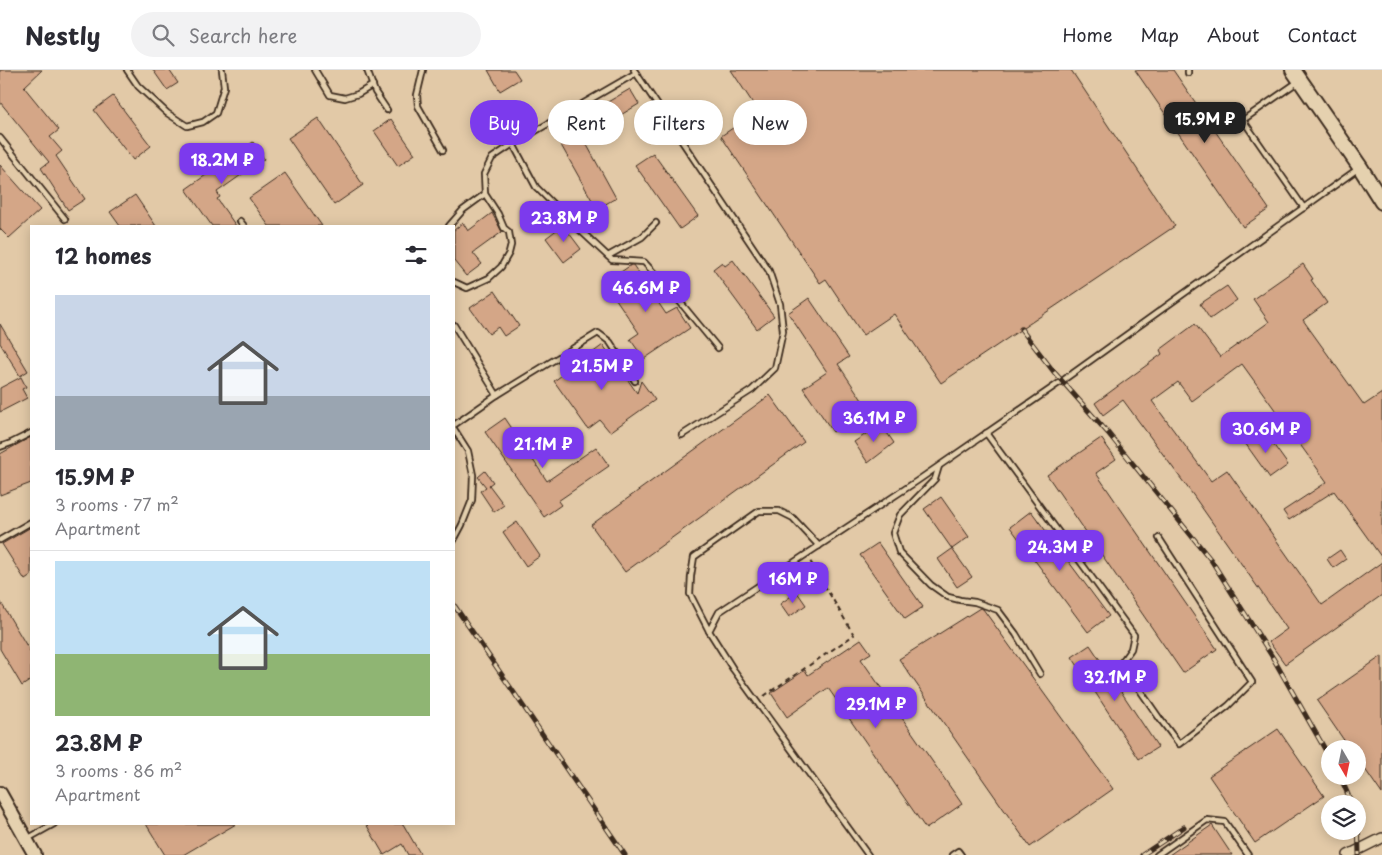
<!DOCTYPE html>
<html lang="en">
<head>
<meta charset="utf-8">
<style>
  body { margin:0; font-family:"Playpen Sans",sans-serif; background:#f2f2f3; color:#2b2b33; height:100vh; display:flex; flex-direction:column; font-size:19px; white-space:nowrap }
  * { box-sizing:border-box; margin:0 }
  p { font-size:16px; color:#7c7c81 }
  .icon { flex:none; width:28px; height:28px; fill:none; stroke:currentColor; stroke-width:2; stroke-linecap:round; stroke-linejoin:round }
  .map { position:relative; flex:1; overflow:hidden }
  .sheet { position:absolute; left:30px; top:155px; width:425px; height:600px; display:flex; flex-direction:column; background:#fff; border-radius:0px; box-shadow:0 2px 12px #0003 }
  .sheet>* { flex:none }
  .hud { position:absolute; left:470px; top:30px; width:475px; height:45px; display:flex; gap:10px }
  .needle { width:32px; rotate:171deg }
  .tools { position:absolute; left:1321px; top:670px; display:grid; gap:10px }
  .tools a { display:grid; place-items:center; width:45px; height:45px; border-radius:50%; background:#fff; box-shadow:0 2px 12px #0003; font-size:25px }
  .price { position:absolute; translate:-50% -42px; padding:0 11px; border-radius:10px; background:#7c3aed; color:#fff; font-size:16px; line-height:32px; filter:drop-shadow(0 1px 2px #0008) }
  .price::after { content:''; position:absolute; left:50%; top:30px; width:15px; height:11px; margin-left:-8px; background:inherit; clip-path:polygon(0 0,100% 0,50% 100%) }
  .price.active { background:#222; color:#fff }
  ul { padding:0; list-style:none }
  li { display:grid; align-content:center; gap:10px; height:265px; padding:0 25px }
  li+li { border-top:1px solid #e1e1e2 }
  li span { display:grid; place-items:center; height:155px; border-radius:0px; color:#555 }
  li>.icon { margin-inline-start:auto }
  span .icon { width:90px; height:90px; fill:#fffc; stroke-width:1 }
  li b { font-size:21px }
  h2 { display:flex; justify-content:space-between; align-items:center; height:60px; padding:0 25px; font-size:21px }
  .pill { padding:0 18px; border-radius:22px; background:#fff; box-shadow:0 2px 12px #0003; font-size:18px; line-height:45px }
  .pill.active { background:#7c3aed; color:#fff }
  header { display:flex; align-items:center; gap:30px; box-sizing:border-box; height:70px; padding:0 25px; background:#fff; border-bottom:1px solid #e1e1e2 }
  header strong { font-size:24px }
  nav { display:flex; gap:28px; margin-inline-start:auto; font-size:18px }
  .search { width:350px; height:45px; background:#f2f2f3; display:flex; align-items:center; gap:12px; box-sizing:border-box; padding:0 18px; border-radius:28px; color:#7c7c81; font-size:19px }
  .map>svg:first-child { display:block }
  .building { fill:#d4a687; stroke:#3b2a1e }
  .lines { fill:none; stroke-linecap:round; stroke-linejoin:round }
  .service-casing { stroke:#3b2a1e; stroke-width:8 }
  .minor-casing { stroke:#3b2a1e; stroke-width:12 }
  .secondary-casing { stroke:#3b2a1e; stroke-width:16 }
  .primary-casing { stroke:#3b2a1e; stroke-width:18 }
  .path { stroke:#3b2a1e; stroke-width:2; stroke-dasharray:5 4; stroke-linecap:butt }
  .service { stroke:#e5d1af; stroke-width:4.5 }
  .minor { stroke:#e5d1af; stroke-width:9 }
  .secondary { stroke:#e5d1af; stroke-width:12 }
  .primary { stroke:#e5d1af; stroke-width:14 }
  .rail-casing { stroke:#3b2a1e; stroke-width:5 }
  .rail { stroke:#e5d1af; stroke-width:3; stroke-dasharray:9; stroke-linecap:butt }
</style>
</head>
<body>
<header>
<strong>Nestly</strong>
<div class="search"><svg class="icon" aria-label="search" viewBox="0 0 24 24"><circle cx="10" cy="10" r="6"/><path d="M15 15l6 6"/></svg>Search here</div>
<nav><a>Home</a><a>Map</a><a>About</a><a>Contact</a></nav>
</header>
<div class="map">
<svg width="1382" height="785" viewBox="0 0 1382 785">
  <rect width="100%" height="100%" fill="#e2c9a7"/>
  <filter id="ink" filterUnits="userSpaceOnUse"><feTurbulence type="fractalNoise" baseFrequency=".02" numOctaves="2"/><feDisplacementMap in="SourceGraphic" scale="10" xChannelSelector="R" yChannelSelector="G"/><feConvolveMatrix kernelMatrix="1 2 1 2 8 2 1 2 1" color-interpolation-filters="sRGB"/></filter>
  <g filter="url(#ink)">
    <g class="building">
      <polygon points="0,0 42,0 24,17 59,60 50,67 62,81 56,86 85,129 68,140 41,98 49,92 0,32"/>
      <polygon points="153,0 169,0 178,13 167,20"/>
      <polygon points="488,0 514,0 520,9 500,21"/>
      <polygon points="731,0 1071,0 1175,156 941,313 894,244 863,265 826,209 820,213 721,66 758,41"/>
      <polygon points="1135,0 1173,0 1269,139 1243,157"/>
      <polygon points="630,19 639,34 604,55 594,40"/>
      <polygon points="113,26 151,76 133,90 94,40"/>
      <polygon points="318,48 363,115 334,135 288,68"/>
      <polygon points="391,49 415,84 398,96 374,61"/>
      <polygon points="570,61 575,70 582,66 616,128 597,139 557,68"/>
      <polygon points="253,72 264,89 217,122 220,127 217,129 236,156 212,156 186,119"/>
      <polygon points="653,83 698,146 680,159 635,95"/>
      <polygon points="0,95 40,140 9,168 0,159"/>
      <polygon points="285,103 322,156 269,156 249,128"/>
      <polygon points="135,125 156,156 120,156 110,142"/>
      <polygon points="492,143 502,162 473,183 482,194 466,206 454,191 454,160 463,153 468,161"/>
      <polygon points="563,155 581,179 564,192 546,168"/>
      <polygon points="733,190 774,246 757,259 713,199 722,192 725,196"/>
      <polygon points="1303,194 1313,209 1311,210 1327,233 1303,250 1364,335 1382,323 1382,488 1334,421 1289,450 1283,441 1327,412 1242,294 1192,331 1178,312 1152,331 1211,411 1227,400 1322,535 1382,492 1382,525 1285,594 1269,572 1287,559 1193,425 1123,330 1103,345 1095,333 1162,284 1160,280 1195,254 1220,287 1269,252 1253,229"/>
      <polygon points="631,195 633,195 666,244 677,238 690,258 644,289 630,269 639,263 605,213"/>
      <polygon points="1227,216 1237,230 1210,249 1200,234"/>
      <polygon points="495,221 519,256 504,266 498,257 489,264 470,238"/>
      <polygon points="809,228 849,287 838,294 868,339 833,362 803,318 827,302 788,243"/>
      <polygon points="0,254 28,301 20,306 0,273"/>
      <polygon points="603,275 637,323 641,311 655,330 610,362 600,350 588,359 554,311"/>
      <polygon points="21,307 26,317 22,319 27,328 0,342 0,318"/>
      <polygon points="770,325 804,372 625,502 591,455"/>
      <polygon points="505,348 547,411 596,377 609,396 558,431 561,435 544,447 485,362"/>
      <polygon points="881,354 894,373 868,393 854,372"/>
      <polygon points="1263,360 1288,395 1270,408 1245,373"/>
      <polygon points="31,367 31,413 0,425 0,384"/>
      <polygon points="1101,368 1116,389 1096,403 1217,579 1183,603 1047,405"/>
      <polygon points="485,401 493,412 489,415 504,435 494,442 480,421 486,417 478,407"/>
      <polygon points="941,427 969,467 952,479 924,439"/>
      <polygon points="1031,441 1109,546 1088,562 1010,457"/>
      <polygon points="517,452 540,486 526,496 503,462"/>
      <polygon points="31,457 31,506 25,510 2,474"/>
      <polygon points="878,473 923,537 905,549 860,485"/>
      <polygon points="952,479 972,507 957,517 938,489"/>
      <polygon points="1340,480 1346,489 1333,498 1327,489"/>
      <polygon points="797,522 806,535 789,547 780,534"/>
      <polygon points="0,531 31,583 31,610 22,616 0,579"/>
      <polygon points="980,538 983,539 1113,719 1030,777 899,589"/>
      <polygon points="861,569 871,583 861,589 962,734 926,759 828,618 787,647 771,623 805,600 808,605"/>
      <polygon points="1090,575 1158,677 1139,689 1072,587"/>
      <polygon points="1382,586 1382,724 1358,689 1358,679 1350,679 1317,631"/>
      <polygon points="1278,659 1324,726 1255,773 1209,706"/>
      <polygon points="146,754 236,754 183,785 165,785"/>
      <polygon points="366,754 403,754 421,785 408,785 402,774 384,785"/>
      <polygon points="1212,755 1232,785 1169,785"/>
    </g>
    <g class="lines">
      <g class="service-casing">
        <g id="service">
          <polyline points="127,0 138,16 167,43 187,56 203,52 216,43 224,17 222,0"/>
          <polyline points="315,0 330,25 345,28 358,24 373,15"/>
          <polyline points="367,0 375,22 387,40"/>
          <polyline points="423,0 417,25 418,36 443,80"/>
          <polyline points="634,0 769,201 780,234 783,261 775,298 752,320 682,365"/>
          <polyline points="1188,0 1188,3"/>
          <polyline points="1299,11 1243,50 1304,138"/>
          <polyline points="0,68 65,149"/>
          <polyline points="513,74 536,117 567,148 612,190 644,192 676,227 718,278"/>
          <polyline points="240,151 244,156"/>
          <polyline points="449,156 463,140 485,124"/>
          <polyline points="608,186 642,167 656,153"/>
          <polyline points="454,212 467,218 489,208 501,197 509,183 511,175 509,162 504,158 498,144 485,124 484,104 492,88 513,74 636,3"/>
          <polyline points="454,255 497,325"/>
          <polyline points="454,355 497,325 598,263 610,272 635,311"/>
          <polyline points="454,359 468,381 473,405 472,430 462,455 454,470"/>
          <polyline points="986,363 1134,565 1131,579 1121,593 1160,649 1179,674 1228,636 1252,612 1159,468"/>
          <polyline points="0,377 11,373 31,363"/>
          <polyline points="939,396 935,409 900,445 893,463 899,482 931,515 948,527 960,530 975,532 998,540 1016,564 1040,604"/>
          <polyline points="0,470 31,452"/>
          <polyline points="709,561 690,524 691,506 694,487 759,441 779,441 793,448 819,476"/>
          <polyline points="27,769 54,754"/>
          <polyline points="868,785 733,599 709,561 719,542 917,411 1062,311 1359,98"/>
          <polyline points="952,785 958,781 961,785"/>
          <polyline points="1157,785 1207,750 1225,752 1248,785"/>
        </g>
      </g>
      <g class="minor-casing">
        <polyline id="minor" points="1348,785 1382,768"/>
      </g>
      <g class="secondary-casing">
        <polyline id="secondary" points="0,723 35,785"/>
      </g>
      <g class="primary-casing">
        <polyline id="primary" points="1293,0 1360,97 1382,132"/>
      </g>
      <polyline class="path" points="764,626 854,565 810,491"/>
      <use href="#service" class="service"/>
      <use href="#minor" class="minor"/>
      <use href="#secondary" class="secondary"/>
      <use href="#primary" class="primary"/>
      <g class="rail-casing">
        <g id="rail">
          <polyline points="1021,259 1054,302 1108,363 1211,490 1273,588 1330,688"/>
          <polyline points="454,535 625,785"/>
          <polyline points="1340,706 1352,734"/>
          <polyline points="1358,746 1359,785"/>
          <polyline points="1142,785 1184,757"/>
        </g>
      </g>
      <use href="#rail" class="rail"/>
    </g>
  </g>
</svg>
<div class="tools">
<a><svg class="needle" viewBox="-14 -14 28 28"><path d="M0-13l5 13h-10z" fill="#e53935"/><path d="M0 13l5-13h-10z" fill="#7c7c81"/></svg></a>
<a><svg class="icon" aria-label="layers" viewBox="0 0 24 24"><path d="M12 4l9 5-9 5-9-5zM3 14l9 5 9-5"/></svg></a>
</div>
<b class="price active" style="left:1205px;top:74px">15.9M ₽</b>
<b class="price" style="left:222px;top:115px">18.2M ₽</b>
<b class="price" style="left:564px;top:173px">23.8M ₽</b>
<b class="price" style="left:646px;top:243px">46.6M ₽</b>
<b class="price" style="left:602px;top:321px">21.5M ₽</b>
<b class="price" style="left:874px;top:373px">36.1M ₽</b>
<b class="price" style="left:1266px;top:384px">30.6M ₽</b>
<b class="price" style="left:543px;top:399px">21.1M ₽</b>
<b class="price" style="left:1060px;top:502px">24.3M ₽</b>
<b class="price" style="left:793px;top:534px">16M ₽</b>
<b class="price" style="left:1115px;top:632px">32.1M ₽</b>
<b class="price" style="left:876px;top:659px">29.1M ₽</b>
<div class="hud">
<a class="pill active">Buy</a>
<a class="pill">Rent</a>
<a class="pill">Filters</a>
<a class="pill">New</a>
</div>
<section class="sheet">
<h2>12 homes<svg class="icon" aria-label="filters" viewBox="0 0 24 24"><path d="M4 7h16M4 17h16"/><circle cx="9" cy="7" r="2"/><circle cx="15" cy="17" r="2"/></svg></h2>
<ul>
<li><span style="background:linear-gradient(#c9d6e8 65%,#9aa5b1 0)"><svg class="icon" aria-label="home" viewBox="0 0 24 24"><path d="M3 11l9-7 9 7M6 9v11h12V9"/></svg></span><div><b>15.9M ₽</b><p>3 rooms · 77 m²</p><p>Apartment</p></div></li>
<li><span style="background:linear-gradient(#bfe0f5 60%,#8fb573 0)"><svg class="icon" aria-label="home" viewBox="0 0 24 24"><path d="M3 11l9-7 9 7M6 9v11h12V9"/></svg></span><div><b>23.8M ₽</b><p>3 rooms · 86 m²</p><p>Apartment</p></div></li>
</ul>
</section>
</div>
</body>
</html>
